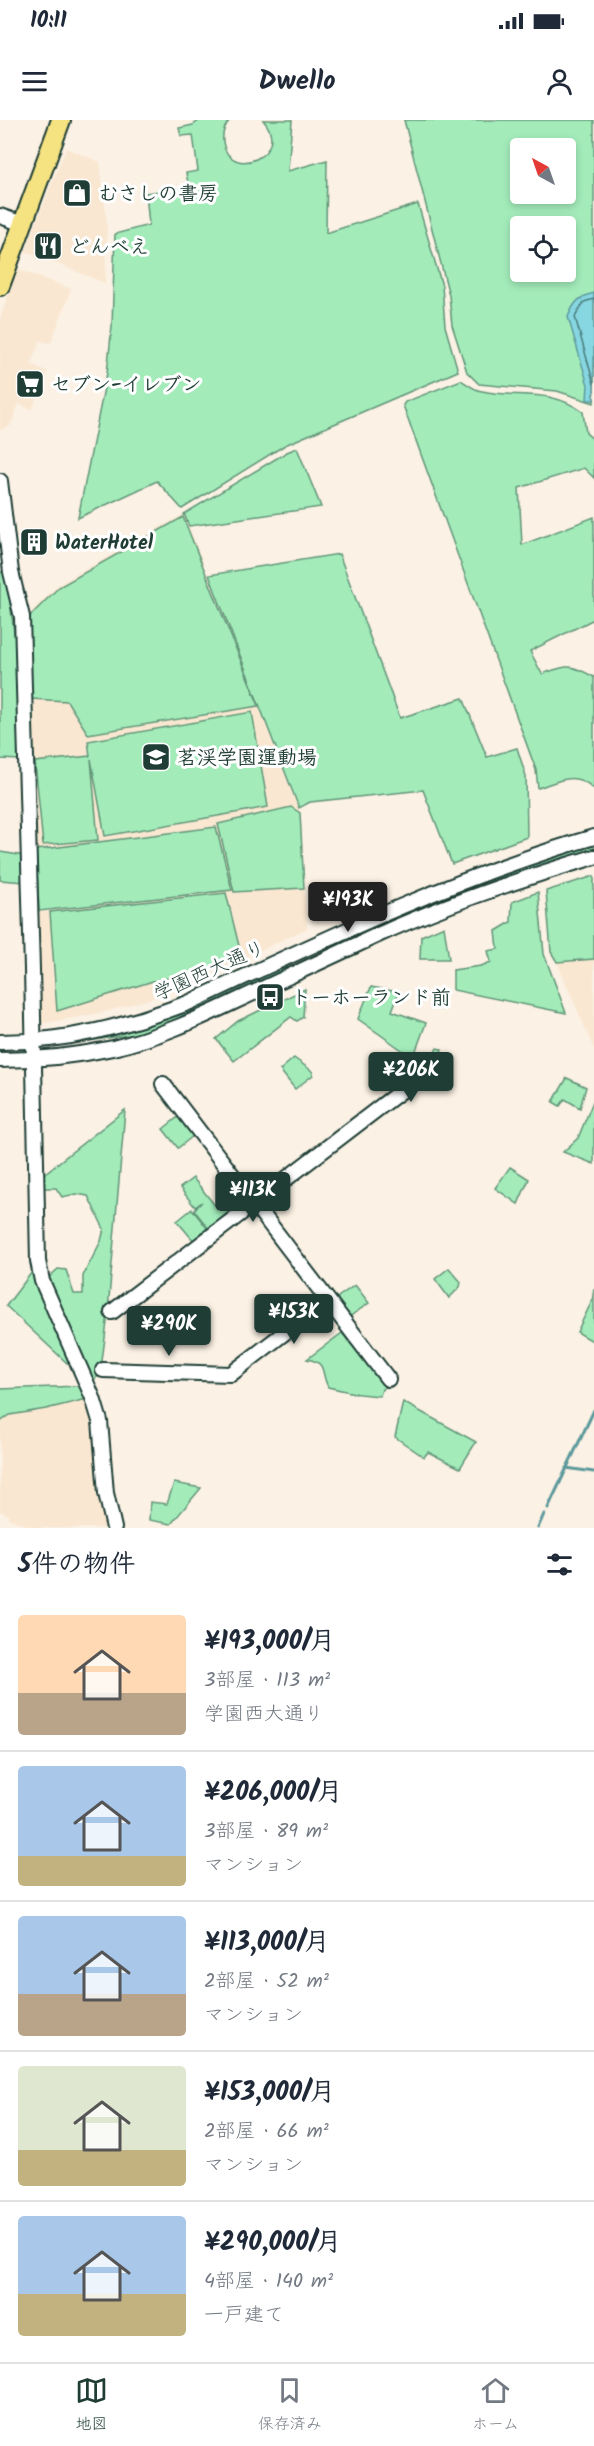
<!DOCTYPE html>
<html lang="ja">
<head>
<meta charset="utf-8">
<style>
  body { margin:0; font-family:Kalam,"Klee One",sans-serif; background:#f6f6f7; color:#1f2937; height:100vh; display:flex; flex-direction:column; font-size:22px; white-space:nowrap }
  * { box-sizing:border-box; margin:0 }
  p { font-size:20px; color:#747a83 }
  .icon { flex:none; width:33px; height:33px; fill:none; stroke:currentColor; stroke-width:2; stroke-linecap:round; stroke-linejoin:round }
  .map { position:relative; height:1408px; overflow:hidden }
  .sheet { display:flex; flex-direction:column; background:#fff; flex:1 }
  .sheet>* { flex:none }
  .needle { width:39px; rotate:320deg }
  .tools { position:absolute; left:510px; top:18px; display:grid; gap:12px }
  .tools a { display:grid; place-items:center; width:66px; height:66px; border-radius:6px; background:#fff; box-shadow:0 3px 9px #0003; font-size:30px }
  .price { position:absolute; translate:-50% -51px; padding:0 14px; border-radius:6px; background:#1f3d34; color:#fff; font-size:20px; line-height:39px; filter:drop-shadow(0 2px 3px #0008) }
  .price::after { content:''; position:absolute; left:50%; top:36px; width:18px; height:14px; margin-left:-9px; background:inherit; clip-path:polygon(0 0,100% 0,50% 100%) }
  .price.active { background:#222; color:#fff }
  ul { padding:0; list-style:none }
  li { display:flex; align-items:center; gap:18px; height:150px; padding:0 18px }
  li+li { border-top:2px solid #e0e1e3 }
  li span { display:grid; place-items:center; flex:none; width:168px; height:120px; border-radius:6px; color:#555 }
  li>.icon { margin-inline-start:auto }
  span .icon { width:72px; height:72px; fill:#fffc; stroke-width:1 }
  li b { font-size:26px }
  h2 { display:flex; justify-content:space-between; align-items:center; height:72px; padding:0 18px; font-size:26px }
  .status { display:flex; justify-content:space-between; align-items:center; height:42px; padding:0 30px; background:#fff; direction:ltr }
  .status svg { height:16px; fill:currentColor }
  header { display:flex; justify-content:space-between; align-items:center; height:78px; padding:0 18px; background:#fff; font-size:27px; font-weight:700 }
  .tabs { display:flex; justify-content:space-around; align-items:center; height:84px; border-top:2px solid #e0e1e3; background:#fff; font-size:16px; color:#747a83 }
  .tabs a { display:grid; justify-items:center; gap:3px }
  .tabs .active { color:#1f3d34 }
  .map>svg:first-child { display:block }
  .built { fill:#f9e7d1 }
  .green { fill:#a3ecba; stroke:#619477; stroke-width:1.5; fill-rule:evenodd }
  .water { fill:#87d7e2; stroke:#5d999c; stroke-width:1.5 }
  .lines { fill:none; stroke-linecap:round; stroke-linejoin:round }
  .shore { stroke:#497b7a; stroke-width:1.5 }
  .stream { stroke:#5d999c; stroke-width:3 }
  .secondary-casing { stroke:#1f3d34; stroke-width:18 }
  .highway-casing { stroke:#1f3d34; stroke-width:22 }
  .secondary { stroke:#fff; stroke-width:14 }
  .highway { stroke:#f5e382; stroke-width:18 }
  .labels { text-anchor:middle; stroke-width:6; stroke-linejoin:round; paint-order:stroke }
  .poi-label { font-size:20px; font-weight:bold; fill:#1f3d34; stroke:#fff; text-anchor:start }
  .street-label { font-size:20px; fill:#1f3d34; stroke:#fff }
</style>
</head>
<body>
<div class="status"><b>10:11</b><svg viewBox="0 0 49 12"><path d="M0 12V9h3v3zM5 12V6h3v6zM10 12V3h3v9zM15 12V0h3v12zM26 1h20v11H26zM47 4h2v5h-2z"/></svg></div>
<header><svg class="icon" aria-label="menu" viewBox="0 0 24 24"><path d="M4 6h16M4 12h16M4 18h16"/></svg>Dwello<svg class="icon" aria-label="person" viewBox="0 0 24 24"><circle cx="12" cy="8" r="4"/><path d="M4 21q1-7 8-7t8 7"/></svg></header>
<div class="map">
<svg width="594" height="1408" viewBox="0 0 594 1408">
  <rect width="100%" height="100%" fill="#fbf1e4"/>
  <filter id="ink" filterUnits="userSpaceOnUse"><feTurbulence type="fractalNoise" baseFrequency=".0167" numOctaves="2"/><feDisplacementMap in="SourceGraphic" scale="12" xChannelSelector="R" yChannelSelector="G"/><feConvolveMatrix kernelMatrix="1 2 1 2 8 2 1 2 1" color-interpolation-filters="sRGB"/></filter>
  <g filter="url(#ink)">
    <g class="built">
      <polygon points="66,28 100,42 107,106 105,163 25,131"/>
      <polygon points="18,149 71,169 51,223 40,221 31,244 47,252 32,289 19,284 10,306 0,310 0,198"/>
      <polygon points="184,394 300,693 291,687 234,771 304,768 307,808 199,860 149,879 105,892 40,904 38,792 232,769 215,707 36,730 27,496 58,465"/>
      <polygon points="594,839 594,929 557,842"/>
      <polygon points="87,1279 94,1306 100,1372 107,1408 34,1408 8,1398 9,1395 0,1391 0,1302 10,1295 46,1289"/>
    </g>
    <g class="green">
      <path d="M200,0H230C224,6 222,13 223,22C229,62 293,34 263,0H292L288,51L327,40L326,113L418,84L442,166L445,206L458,251L285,325L182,389L157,361L78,398L107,253L112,206L115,114L149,105L146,73L189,67L186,53L198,51L193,15L181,16L179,8L193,5Z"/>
      <path d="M404,0H594V283L557,271L479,264L467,252L452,205L449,175ZM520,28H566V74H520ZM520,106H566V152H520Z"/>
      <path d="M461,260C467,264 474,270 482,271C516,279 550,267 583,292L586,313L594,320V358L584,348L519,368L522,425L594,397V499L530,531L542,554C567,545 569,543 594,557V669C575,650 559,661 538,668L536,650L403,285L405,282Z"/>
      <polygon points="297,328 321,387 189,406 184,394 287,332"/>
      <polygon points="183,397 259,586 88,614 67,581 31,579 29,497 59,467"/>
      <polygon points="339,434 400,598 463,578 487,637 517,628 526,656 527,717 452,744 423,670 310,682 299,688 209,455"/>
      <polygon points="6,451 18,544 21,640 0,639 0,452"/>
      <polygon points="252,592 268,687 105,716 91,639 98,720 43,725 35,642 90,636 88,621"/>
      <polygon points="291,687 300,693 304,768 234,772 218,704"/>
      <polygon points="216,707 232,770 39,791 36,730"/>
      <polygon points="594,726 594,731 323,830 322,826 430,778 576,728"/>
      <polygon points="0,732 25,736 25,762 0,760"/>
      <polygon points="594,756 594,839 557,842 551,832 546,771"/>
      <polygon points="538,772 544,834 566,893 453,870 453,850 481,846 491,842 488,831 498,829 496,811 511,802 512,782"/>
      <polygon points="226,773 241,834 207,851 153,861 57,891 50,792"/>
      <polygon points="444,806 449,839 420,839 421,816"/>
      <polygon points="312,837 313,840 210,887 148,912 55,926 55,924 108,915 150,904 208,881 266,852 290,847"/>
      <polygon points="371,867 399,872 392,891 426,903 415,933 431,940 437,928 442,929 435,947 429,949 358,899"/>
      <polygon points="305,869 303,897 297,901 291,897 234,941 216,919 238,901"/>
      <polygon points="294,938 312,951 313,955 295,969 280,950"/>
      <polygon points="567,958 586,967 580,988 565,979 560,986 553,982"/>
      <polygon points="594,979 594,1044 563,1032 578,1018"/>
      <polygon points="125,990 107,1202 102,1241 98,1256 94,1260 91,1258 49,1157 58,1149 66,1150 74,1174 83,1174 83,1156 101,1121 104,1109 88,1076 76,1074 62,1077 56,1068 44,1068 39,1058"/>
      <polygon points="178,997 193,1016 178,1028 163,1009"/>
      <polygon points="510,1047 529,1059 518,1084 495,1068"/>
      <polygon points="193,1058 217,1088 238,1077 228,1063 230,1062 241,1077 242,1083 209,1109 194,1090 202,1082 195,1087 180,1068"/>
      <polygon points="192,1089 207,1108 193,1120 177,1101"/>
      <polygon points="449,1148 461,1162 460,1167 449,1178 435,1159"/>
      <polygon points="32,1152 71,1240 67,1243 6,1186"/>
      <polygon points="355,1165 369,1183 349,1197 337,1183 338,1177"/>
      <polygon points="594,1169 594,1222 577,1212 592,1181"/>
      <path d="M342,1213L386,1267L382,1269L380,1276L359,1274L328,1267C320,1252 328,1243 307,1239Z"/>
      <polygon points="80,1266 87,1279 46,1289 10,1295 0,1302 0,1269"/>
      <polygon points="403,1282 476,1322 460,1348 428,1332 424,1337 395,1317"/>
      <polygon points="174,1363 201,1368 171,1404 149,1400 150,1382 167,1384"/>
    </g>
    <path class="water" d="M594,173V280H587L588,265L568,197C574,182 579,177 594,173Z"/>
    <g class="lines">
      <polyline class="shore" points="594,179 584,182 575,197 594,264"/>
      <g class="stream">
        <polyline points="566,1348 594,1352"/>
        <polyline points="548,1388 594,1290"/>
        <polyline points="538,1408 544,1394"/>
      </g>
      <g class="secondary-casing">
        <g id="secondary">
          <polyline points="0,96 23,104"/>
          <polyline points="0,361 11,452 22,497 32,849 38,1141 42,1161 93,1278 100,1301 106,1373 114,1408"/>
          <path d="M0,922C66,922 127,906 188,883C321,821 452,758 594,717"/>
          <path d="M0,940C38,940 76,936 113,928C156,918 196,900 236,881C284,859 332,836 380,814C451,782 520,759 594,737"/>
          <polyline points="163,964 388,1259"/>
          <polyline points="112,1192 401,971 419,948"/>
          <polyline points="103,1250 231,1254 327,1180"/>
        </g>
      </g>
      <g class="highway-casing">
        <polyline id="highway" points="0,166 61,0"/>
      </g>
      <use href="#secondary" class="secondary"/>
      <use href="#highway" class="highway"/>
    </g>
  </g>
  <defs>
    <g id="shop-square" transform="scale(1.5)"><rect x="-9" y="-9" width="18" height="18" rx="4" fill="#1f3d34" stroke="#fff"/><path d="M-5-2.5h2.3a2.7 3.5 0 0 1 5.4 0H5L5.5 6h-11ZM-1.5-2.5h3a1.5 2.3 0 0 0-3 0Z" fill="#fff"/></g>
    <g id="restaurant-square" transform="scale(1.5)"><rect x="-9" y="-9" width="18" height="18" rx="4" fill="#1f3d34" stroke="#fff"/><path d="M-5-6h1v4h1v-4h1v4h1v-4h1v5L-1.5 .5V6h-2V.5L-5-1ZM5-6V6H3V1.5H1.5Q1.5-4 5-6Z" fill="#fff"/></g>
    <g id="supermarket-square" transform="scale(1.5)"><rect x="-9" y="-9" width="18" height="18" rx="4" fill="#1f3d34" stroke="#fff"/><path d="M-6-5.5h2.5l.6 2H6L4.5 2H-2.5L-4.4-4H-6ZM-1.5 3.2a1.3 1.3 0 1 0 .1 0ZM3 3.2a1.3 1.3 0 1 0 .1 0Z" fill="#fff"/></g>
    <g id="building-square" transform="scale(1.5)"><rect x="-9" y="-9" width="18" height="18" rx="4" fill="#1f3d34" stroke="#fff"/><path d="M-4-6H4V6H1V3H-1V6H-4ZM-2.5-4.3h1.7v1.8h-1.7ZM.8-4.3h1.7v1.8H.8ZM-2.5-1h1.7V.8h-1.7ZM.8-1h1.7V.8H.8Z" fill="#fff"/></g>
    <g id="school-square" transform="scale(1.5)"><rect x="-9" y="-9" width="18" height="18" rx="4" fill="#1f3d34" stroke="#fff"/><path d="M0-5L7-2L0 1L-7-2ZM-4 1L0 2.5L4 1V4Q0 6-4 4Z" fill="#fff"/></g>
    <g id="bus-square" transform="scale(1.5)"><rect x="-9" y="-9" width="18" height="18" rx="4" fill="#1f3d34" stroke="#fff"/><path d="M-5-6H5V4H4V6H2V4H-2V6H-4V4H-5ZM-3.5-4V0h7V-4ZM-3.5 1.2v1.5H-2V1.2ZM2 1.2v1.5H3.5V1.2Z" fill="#fff"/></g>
  </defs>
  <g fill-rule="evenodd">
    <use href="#shop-square" x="77" y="73"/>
    <use href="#restaurant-square" x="48" y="126"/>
    <use href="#supermarket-square" x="30" y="264"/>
    <use href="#building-square" x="34" y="422"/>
    <use href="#school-square" x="156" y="637"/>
    <use href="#bus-square" x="270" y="877"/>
  </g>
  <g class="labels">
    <g class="poi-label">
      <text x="98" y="80">むさしの書房</text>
      <text x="69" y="133">どんべえ</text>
      <text x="51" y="271">セブン-イレブン</text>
      <text x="55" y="429">WaterHotel</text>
      <text x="177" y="644">茗渓学園運動場</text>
      <text x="291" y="884">トーホーランド前</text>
    </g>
    <g class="street-label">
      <text transform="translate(209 850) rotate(-24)" y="7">学園西大通り</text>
    </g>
  </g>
</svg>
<div class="tools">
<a><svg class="needle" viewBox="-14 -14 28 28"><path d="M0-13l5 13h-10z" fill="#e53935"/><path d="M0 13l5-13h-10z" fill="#747a83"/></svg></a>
<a><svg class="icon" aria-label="locate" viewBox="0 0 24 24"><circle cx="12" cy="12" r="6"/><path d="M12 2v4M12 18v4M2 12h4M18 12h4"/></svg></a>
</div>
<b class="price active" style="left:348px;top:813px">¥193K</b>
<b class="price" style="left:411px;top:983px">¥206K</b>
<b class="price" style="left:253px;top:1103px">¥113K</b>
<b class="price" style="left:294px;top:1225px">¥153K</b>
<b class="price" style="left:169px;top:1237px">¥290K</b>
</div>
<section class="sheet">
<h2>5件の物件<svg class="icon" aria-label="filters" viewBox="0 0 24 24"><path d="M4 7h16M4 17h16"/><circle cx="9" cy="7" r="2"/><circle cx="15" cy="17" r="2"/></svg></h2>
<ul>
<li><span style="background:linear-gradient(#ffd9b3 65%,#b9a48a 0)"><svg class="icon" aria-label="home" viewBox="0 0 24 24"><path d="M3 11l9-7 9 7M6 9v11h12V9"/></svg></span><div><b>¥193,000/月</b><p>3部屋 · 113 m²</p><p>学園西大通り</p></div></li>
<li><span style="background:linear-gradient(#a9c7e8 75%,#c2b280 0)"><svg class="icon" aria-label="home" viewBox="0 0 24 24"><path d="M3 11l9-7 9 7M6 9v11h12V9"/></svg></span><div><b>¥206,000/月</b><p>3部屋 · 89 m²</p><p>マンション</p></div></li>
<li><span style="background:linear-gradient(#a9c7e8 65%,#b9a48a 0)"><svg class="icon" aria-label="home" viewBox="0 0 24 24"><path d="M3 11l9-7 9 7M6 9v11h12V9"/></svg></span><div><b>¥113,000/月</b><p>2部屋 · 52 m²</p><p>マンション</p></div></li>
<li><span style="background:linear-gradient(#dfe7d0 70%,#c2b280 0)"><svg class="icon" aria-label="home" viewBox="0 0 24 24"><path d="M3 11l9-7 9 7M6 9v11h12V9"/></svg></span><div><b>¥153,000/月</b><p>2部屋 · 66 m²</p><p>マンション</p></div></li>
<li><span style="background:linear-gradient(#a9c7e8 65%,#c2b280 0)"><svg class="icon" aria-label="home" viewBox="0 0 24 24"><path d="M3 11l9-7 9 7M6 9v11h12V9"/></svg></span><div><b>¥290,000/月</b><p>4部屋 · 140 m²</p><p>一戸建て</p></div></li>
</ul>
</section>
<nav class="tabs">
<a class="active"><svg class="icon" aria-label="map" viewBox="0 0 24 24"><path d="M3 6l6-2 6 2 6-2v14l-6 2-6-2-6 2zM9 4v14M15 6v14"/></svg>地図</a>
<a><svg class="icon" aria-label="saved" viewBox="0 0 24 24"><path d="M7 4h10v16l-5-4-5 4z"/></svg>保存済み</a>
<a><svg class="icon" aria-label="home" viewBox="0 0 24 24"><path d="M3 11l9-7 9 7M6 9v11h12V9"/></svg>ホーム</a>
</nav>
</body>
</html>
